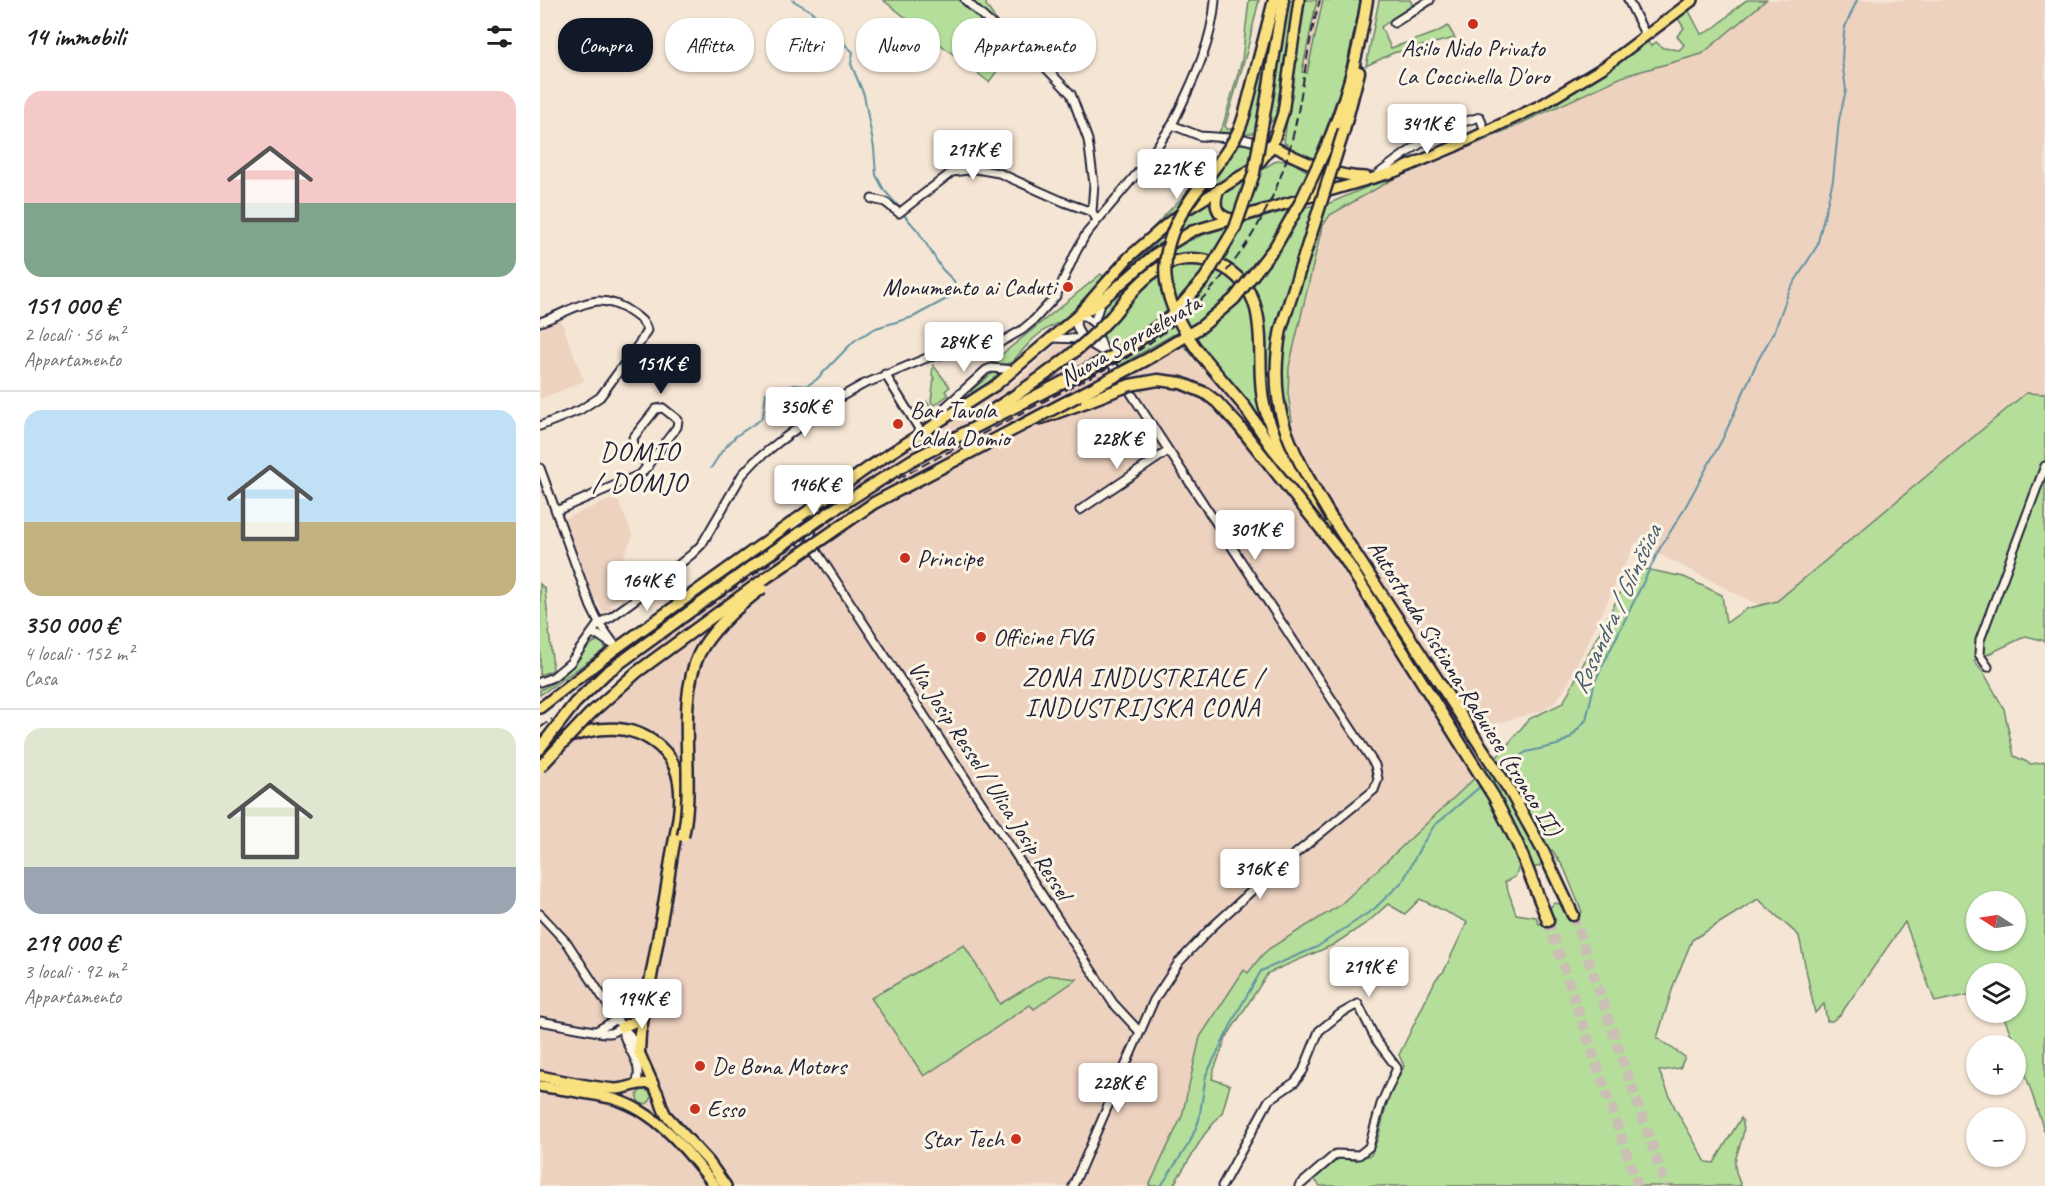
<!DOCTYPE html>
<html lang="it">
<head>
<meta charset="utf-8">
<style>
  body { margin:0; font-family:Caveat,sans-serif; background:#f2f2f2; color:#202124; height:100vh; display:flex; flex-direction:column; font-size:22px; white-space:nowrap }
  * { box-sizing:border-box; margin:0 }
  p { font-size:20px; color:#757577 }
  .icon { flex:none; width:33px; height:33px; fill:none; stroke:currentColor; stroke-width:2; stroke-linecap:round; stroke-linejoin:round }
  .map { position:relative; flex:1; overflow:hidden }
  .sheet { display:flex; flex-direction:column; background:#fff; width:540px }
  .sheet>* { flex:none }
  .hud { position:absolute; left:18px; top:18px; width:570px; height:54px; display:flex; gap:12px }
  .needle { width:39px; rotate:282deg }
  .tools { position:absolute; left:1426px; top:891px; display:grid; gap:12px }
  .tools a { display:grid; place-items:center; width:60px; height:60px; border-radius:50%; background:#fff; box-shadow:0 2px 4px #0004; font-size:30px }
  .price { position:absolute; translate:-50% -51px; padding:0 14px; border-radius:6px; background:#fff; color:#222; font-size:20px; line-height:39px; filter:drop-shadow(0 2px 3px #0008) }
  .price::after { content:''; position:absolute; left:50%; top:36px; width:18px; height:14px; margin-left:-9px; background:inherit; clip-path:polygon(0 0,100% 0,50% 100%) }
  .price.selected { background:#111827; color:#fff }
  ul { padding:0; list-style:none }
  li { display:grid; align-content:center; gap:12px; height:318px; padding:0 24px }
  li+li { border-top:2px solid #e0e0e0 }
  li span { display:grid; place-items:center; height:186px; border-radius:18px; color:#555 }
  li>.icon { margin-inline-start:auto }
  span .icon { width:108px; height:108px; fill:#fffc; stroke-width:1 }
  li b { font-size:26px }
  h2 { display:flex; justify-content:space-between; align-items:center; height:72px; padding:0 24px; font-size:26px }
  .pill { padding:0 21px; border-radius:24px; background:#fff; box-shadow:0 2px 4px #0004; font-size:21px; line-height:54px }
  .pill.selected { background:#111827; color:#fff }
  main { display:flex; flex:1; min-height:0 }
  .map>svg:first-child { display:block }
  .built { fill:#edd2c0 }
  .green { fill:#b4de9a; stroke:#6b806a; stroke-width:1.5; fill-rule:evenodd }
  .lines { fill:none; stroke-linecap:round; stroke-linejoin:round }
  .stream { stroke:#6393a2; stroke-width:2 }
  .highway-tunnel { stroke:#cbbeb5; stroke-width:10; stroke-dasharray:10 5; stroke-linecap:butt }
  .minor-casing { stroke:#22223b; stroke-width:11 }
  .major-casing { stroke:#22223b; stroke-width:14 }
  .highway-casing { stroke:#22223b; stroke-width:15 }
  .minor { stroke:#fcf5e5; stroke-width:7 }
  .major { stroke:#fae180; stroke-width:9 }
  .highway { stroke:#fae180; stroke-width:10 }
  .rail { stroke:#22223b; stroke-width:2; stroke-dasharray:9 4.5; stroke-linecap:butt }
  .highway-bridge-casing { stroke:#22223b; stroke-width:15; stroke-linecap:butt }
  .highway-bridge { stroke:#fae180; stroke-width:10 }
  .poi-dot { fill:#c8321e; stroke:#fcf5e5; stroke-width:2 }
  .labels { text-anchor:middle; stroke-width:6; stroke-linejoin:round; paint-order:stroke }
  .poi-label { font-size:24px; fill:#22223b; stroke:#fcf5e5; text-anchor:start }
  .street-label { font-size:24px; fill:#22223b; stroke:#fcf5e5 }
  .water-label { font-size:26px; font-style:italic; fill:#425b6f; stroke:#fcf5e5 }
  .neighbourhood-label { font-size:26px; letter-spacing:1.5px; fill:#22223b; stroke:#fcf5e5 }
  .quarter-label { font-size:27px; letter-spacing:1.5px; fill:#22223b; stroke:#fcf5e5 }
</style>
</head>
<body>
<main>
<section class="sheet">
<h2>14 immobili<svg class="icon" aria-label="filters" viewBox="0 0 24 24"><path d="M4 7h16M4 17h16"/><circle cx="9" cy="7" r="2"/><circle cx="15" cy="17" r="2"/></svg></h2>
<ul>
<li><span style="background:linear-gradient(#f6c9c9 60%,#7fa58c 0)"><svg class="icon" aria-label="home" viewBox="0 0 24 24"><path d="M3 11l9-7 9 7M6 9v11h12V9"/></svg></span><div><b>151 000 €</b><p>2 locali · 56 m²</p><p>Appartamento</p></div></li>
<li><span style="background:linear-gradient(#bfe0f5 60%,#c2b280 0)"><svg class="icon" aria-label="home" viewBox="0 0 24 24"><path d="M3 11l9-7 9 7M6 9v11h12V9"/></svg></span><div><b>350 000 €</b><p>4 locali · 152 m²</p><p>Casa</p></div></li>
<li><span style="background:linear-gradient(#dfe7d0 75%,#9aa5b1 0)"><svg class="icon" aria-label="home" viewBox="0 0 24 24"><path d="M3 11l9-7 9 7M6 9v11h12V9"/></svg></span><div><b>219 000 €</b><p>3 locali · 92 m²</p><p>Appartamento</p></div></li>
</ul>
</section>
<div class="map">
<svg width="1505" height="1186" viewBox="0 0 1505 1186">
  <rect width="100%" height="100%" fill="#f5e5d4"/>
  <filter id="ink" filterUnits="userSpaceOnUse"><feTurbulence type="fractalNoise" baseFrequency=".0167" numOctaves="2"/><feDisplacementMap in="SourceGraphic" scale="12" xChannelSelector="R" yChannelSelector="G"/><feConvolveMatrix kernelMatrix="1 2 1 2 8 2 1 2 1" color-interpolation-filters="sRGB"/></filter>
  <g filter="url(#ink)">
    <g class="built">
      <polygon points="777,0 783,0 768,73 762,73"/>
      <polygon points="1226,0 1505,0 1505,394 1485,393 1310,541 1237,601 1230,604 1220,606 1096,542 1024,691 1014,703 1001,711 939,728 958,756 799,906 764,926 722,955 707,973 705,970 660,1037 642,1116 609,1186 0,1186 0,750 107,667 84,652 287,503 336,469 476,381 565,301 594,358 634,334 642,342 752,421 748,393 749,367 782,226 790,215 855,178 945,140 1084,76 1162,54"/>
      <polygon points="20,318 44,381 0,399 0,327"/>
      <polygon points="69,500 78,501 93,536 80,564 85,598 82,602 81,598 71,603 72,609 63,613 56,599 52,598 50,594 23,519"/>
    </g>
    <g class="green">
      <polygon points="343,0 447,0 446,5 474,48 449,82"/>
      <path d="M709,0H719L707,51L685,126L687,129H694L697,123L731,27H733L723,91L747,0H754L736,115C721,140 705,133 679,132L683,125L702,60Z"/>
      <path d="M763,0H777L762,72L767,73L783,0H821L803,81L780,147L785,150L799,129L808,131L799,165C784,162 753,153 744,142Z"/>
      <polygon points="839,0 870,0 873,5 841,27 851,48 895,33 908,26 915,38 853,53 826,66"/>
      <path d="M1207,0H1226L1162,54L1084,76L945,140L855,178L790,215L782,227L749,367L748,393L752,421L720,434L634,334L579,366L568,350L558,326L560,313L565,301L622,256L646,242L668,233L752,209L790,203L871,168L1005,107L1106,40L1111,46L1116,42L1123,48L1139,50L1144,45L1137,36L1144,28L1137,17L1148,9L1161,34C1178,30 1192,9 1207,0Z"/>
      <polygon points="687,142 707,145 725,151 704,168 640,208 599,242 653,186"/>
      <path d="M737,160L752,162L770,173L764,193L696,213C683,215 675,206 683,194Z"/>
      <polygon points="672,198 673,208 679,218 656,225 625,242 575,280 645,216"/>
      <polygon points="561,274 564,277 543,302 521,321 503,331 492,340 472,362 463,365 451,363"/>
      <polygon points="393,365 410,387 405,391 408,395 394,406 391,401 394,378 392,375"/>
      <polygon points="458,371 461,372 434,394 431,391 450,375"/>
      <path d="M1486,393L1505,394V641L1486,636L1434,661L1445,675L1464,709L1474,756L1491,764L1505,762V1133L1476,1046L1462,1013L1476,1012V974H1437V993L1395,1002L1365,922L1300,1015L1292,1021H1287L1284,1004L1275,1013L1259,936L1218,899L1152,940L1134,984L1117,1038L1145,1057L1140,1068L1119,1071L1135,1108L1166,1162L1174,1163L1201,1118C1209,1131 1197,1148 1195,1162C1194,1170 1198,1178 1201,1186H780L774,1179L798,1159L817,1160L831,1155L838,1138L848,1100L864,1066L859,1055L896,979L904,971L927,922L880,899L865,914L848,904L828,922L793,945L728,973L686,1038L674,1070L672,1079L690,1085L682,1113L664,1135L633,1186H609L642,1116L660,1037L704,970L708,973L722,955L730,948L799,906L958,756L989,719L1023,703L1088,578L1106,569L1144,577L1182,595L1186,623L1206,609L1237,601ZM1012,850L1024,868L1042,912L1026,916L1020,904L1014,903L1009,909L1015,919L999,924L996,917L976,914L965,882L975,877L979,866L986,864L993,868L1000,866L1002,862L999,854L1003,851ZM1437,902H1476V940H1437Z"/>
      <polygon points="386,401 392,408 377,420 372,410"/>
      <polygon points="0,584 5,589 13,670 0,675"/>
      <path d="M59,640L65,646L64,650L0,695V690C11,685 24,676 32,667C40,658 47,644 59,640Z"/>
      <polygon points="424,945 460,1004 508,975 537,979 494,1009 490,1005 384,1076 331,998"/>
      <circle cx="104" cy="1097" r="7"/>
    </g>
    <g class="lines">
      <g class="stream">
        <polyline points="252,0 271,11 294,34"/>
        <polyline points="298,38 313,52 311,64 324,95 334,148 336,175 344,190 359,207"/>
        <polyline points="171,468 182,451 196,436 220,420 223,415 226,393 255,385 266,386 276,380 314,341 322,336 336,328 373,317 412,296 416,288 414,281 402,269 378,231 364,215"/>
        <polyline points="959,769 986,752 1017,745 1030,738 1046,720 1055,681 1120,548 1142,513 1183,438 1217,362 1235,330 1249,291 1277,246 1293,180 1299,120 1306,90 1302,61 1303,40 1305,27 1317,0"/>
        <polyline points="621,1186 650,1142 659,1120 666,1075 698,1011 721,971 777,947 834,909 863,881 881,846 894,826 942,785"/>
      </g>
      <g class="highway-tunnel">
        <polyline points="1033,915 1126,1186"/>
        <polyline points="1008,921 1098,1186"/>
      </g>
      <g class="minor-casing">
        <g id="minor">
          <polyline points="425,0 458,30 499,61 531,94 548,140 554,184 552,212 557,220"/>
          <polyline points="1088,0 1106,36"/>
          <polyline points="854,23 890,0"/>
          <path d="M632,125C651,85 672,45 675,0"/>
          <path d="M837,175C869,150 901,127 940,117L945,132"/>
          <polyline points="332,199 345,202 359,213 412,172 436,169 459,173 524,202 552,212"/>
          <path d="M0,322C37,310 54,287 92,313C99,318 105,322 107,330L101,341L60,397L40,410L0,426"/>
          <polyline points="510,338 542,339 564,352"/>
          <polyline points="542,339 536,325 537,316 544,316 554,323"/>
          <polyline points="345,374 381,432"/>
          <polyline points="400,420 404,408 446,370 451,368 475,370"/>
          <polyline points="0,468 51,607 59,623 77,648"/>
          <polyline points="278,503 271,534 273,546 573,1003 599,1031"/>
          <polyline points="540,510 628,451"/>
          <polyline points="16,511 101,474 137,427 138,420 123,408 116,409 93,438 94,446 108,467"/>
          <polyline points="261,541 255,534 255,519 269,529"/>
          <polyline points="51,635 58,635 70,643"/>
          <polyline points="1448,667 1439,654 1440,640 1505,466"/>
          <polyline points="0,682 13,677 30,663 59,623 71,617 104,593 152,554 162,544 202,475 215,461 240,441 299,398 322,385 389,357 461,342 482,330 494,320 516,296 536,252 546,234 605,164 632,125 660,136 704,139 732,146"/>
          <polyline points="0,914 28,944 82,1027 90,1035 98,1050"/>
          <polyline points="0,1021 64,1033 71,1033 82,1027"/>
          <path d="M82,1027C84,1050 105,1060 96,1085"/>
          <polyline points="56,1031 77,1019"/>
          <polyline points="533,1186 614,1000 639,962 671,928 728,876 834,790 838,779 835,765 564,352 554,323 561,301"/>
          <polyline points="682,1186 729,1100 755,1082 763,1071 779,1031 800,1014 818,1004 836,1040 857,1068 841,1104 829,1147 819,1155 796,1154 759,1186"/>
        </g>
      </g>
      <g class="major-casing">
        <g id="major">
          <path d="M732,146C762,160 792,177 826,177"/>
          <path d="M679,189C674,203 674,215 691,219"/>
          <polyline points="772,196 779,179 776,167"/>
          <polyline points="545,312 561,301 615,254 652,231 854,172 916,146 1003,104 1064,67 1153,0"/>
          <polyline points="0,708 77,648 329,467 456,385 537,316 589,257 628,223 646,210 717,166 732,146 743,113 759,0"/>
          <polyline points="99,1052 114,1086"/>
          <path d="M0,1076C24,1081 50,1087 75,1089C88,1089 99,1081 111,1084C121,1092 119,1104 126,1115L169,1162L186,1186"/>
          <path d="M0,1086C24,1090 50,1093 74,1099C118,1112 147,1151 175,1186"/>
        </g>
      </g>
      <g class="highway-casing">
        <g id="highway">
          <polyline points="728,92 743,0"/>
          <polyline points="708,101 734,0"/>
          <polyline points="804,130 819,72"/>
          <path d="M785,150C806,102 819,51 827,0"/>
          <path d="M573,315C587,298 601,279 621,267C658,246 706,268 716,309C724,340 717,373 724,405C731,435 750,461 768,485"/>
          <polyline points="661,355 705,407 785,528"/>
          <polyline points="499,419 546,402"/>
          <polyline points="788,512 970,791 1003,851 1033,915"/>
          <polyline points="800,551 954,797 978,845 1008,921"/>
          <path d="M0,749C37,731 85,715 120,747C130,756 137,768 139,782C143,806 136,831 132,854C123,914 112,974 100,1033L99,1052"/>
          <polyline points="82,1027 98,1020 103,1012"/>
        </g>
      </g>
      <use href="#minor" class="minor"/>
      <use href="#major" class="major"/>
      <use href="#highway" class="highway"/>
      <g class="rail">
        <path d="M47,693L323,497L588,357C671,307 733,227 754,131C764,87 767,43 780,0"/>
        <polyline points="0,728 12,719"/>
      </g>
      <g class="highway-bridge-casing">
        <g id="highway-bridge">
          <path d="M661,355C623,305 610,260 648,203C663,180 683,161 696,136C702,126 705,113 708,101"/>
          <polyline points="546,402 590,385 618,380 641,383 665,393 677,402 699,426 805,559"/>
          <path d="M444,416C490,386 536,356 573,315"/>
          <path d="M792,519C752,450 725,412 741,329L804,130"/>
          <polyline points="0,748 35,703 66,673 215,564 290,512 372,460 587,349 632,316 665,278 695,228 714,173 728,92"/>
          <polyline points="0,767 50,714 97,672 227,577 334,503 606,360 661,327 694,299 735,247 760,203 785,150"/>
          <path d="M143,836C156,779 135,704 159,654C171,630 201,604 222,588"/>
        </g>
      </g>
      <use href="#highway-bridge" class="highway-bridge"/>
    </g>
  </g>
  <g class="poi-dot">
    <circle cx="933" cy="24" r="6"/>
    <circle cx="528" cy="287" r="6"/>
    <circle cx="358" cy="424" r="6"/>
    <circle cx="365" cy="558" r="6"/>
    <circle cx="441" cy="637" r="6"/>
    <circle cx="160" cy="1066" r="6"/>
    <circle cx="155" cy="1109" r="6"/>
    <circle cx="476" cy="1139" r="6"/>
  </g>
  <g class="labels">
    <g class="poi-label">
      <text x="933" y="56" text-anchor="middle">Asilo Nido Privato<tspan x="933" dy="28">La Coccinella D'oro</tspan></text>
      <text x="516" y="295" text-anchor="end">Monumento ai Caduti</text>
      <text x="370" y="418">Bar Tavola<tspan x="370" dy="28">Calda Domio</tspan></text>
      <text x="377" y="566">Principe</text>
      <text x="453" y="645">Officine FVG</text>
      <text x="172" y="1074">De Bona Motors</text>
      <text x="167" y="1117">Esso</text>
      <text x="464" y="1147" text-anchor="end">Star Tech</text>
    </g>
    <g class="street-label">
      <text transform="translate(590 340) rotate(-30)" y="8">Nuova Sopraelevata</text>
      <text transform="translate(925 688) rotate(58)" y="8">Autostrada Sistiana-Rabuiese (tronco II)</text>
      <text transform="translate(450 780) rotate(57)" y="8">Via Josip Ressel / Ulica Josip Ressel</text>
    </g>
    <g class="water-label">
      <text transform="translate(1075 609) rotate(-65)" y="9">Rosandra / Glinščica</text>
    </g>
    <g class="neighbourhood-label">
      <text x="603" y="686">ZONA INDUSTRIALE /<tspan x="603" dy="30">INDUSTRIJSKA CONA</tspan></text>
    </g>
    <g class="quarter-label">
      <text x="100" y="460">DOMIO<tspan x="100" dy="31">/ DOMJO</tspan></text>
    </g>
  </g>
</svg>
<div class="tools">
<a><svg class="needle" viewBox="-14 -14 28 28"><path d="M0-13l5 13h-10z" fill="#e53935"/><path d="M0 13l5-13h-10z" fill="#757577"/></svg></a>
<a><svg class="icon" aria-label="layers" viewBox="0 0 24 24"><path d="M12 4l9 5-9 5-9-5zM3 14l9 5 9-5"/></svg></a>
<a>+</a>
<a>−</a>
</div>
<b class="price" style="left:887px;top:155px">341K €</b>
<b class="price" style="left:433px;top:181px">217K €</b>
<b class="price" style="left:637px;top:200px">221K €</b>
<b class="price" style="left:424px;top:373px">284K €</b>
<b class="price selected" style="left:121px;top:395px">151K €</b>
<b class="price" style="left:265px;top:438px">350K €</b>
<b class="price" style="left:577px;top:470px">228K €</b>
<b class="price" style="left:274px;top:516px">146K €</b>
<b class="price" style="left:715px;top:561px">301K €</b>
<b class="price" style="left:107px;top:612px">164K €</b>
<b class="price" style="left:720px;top:900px">316K €</b>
<b class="price" style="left:829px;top:998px">219K €</b>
<b class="price" style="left:102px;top:1030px">194K €</b>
<b class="price" style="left:578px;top:1114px">228K €</b>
<div class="hud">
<a class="pill selected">Compra</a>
<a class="pill">Affitta</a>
<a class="pill">Filtri</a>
<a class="pill">Nuovo</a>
<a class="pill">Appartamento</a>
</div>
</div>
</main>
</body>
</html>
